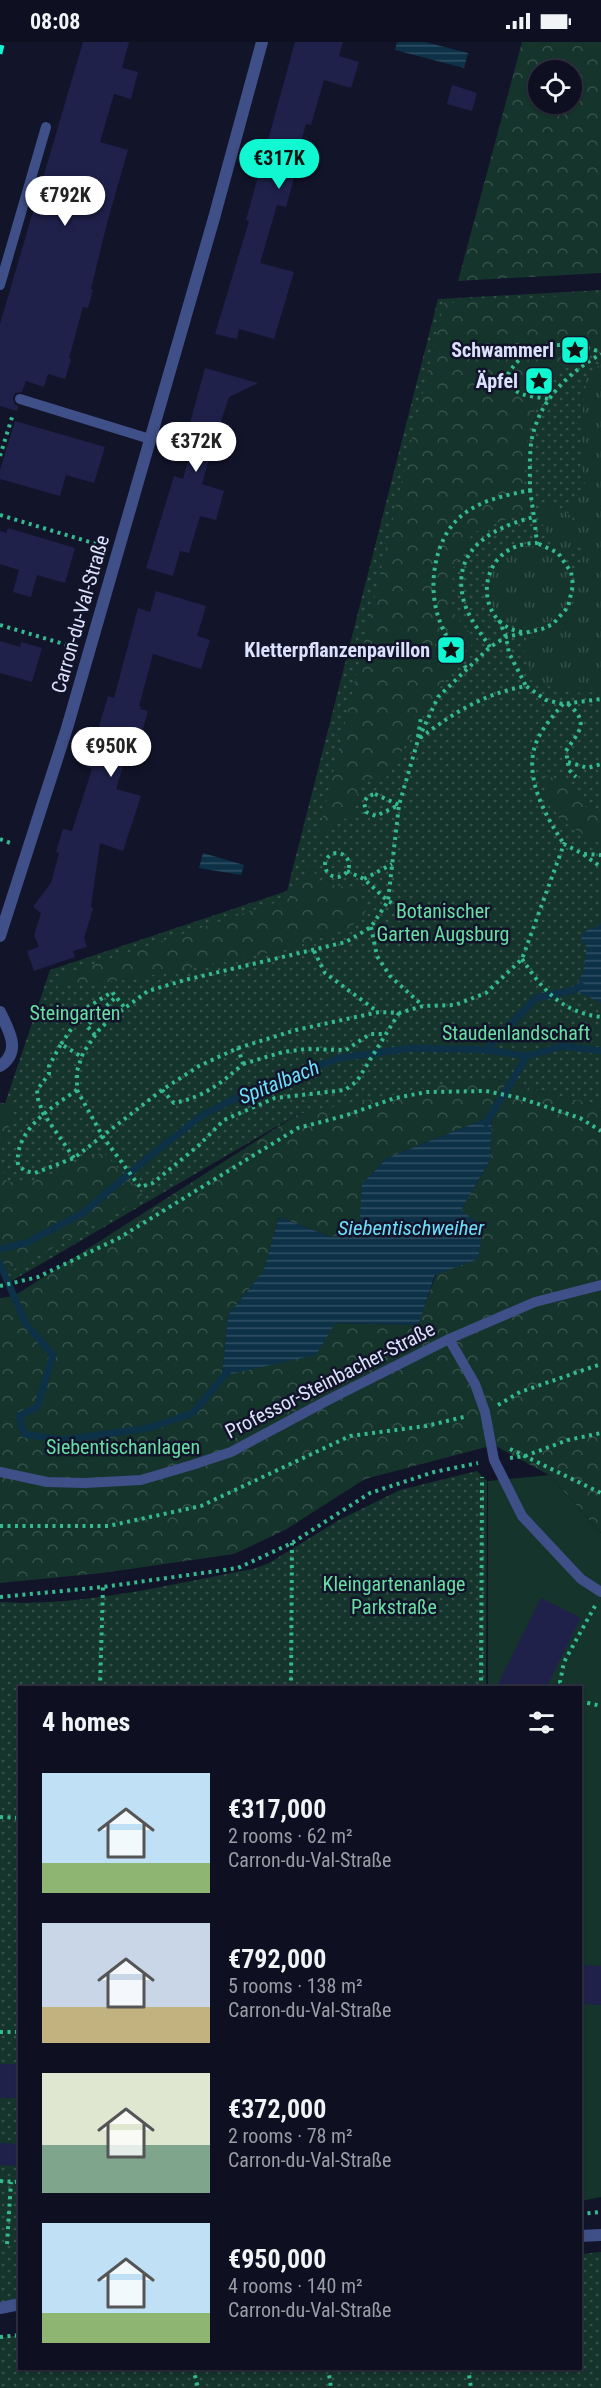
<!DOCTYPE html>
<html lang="en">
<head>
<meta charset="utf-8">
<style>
  body { margin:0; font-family:"Roboto Condensed",sans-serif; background:#1c1d2d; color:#f1f3f6; height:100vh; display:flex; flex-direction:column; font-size:22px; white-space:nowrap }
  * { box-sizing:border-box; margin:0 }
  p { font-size:20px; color:#9b9ca5 }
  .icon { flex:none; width:33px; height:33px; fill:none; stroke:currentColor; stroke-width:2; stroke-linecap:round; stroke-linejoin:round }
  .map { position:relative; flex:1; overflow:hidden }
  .drawer { position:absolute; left:18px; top:1644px; width:564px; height:684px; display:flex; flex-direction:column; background:#0e0f20; border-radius:0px; box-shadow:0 2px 4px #0004,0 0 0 2px #2e2f3e }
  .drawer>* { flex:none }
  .controls { position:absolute; left:528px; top:18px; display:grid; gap:12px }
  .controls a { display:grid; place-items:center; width:54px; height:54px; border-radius:50%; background:#0e0f20; box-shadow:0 2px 4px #0004,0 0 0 2px #2e2f3e; font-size:30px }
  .price { position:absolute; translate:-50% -51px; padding:0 14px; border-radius:21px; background:#fff; color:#222; font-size:20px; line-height:39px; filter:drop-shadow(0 2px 3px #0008) }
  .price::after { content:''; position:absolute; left:50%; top:36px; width:18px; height:14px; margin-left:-9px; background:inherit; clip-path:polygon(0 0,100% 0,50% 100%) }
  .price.current { background:#10f7d1; color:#111 }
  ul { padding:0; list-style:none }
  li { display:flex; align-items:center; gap:18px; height:150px; padding:0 24px }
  li span { display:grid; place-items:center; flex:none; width:168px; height:120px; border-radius:0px; color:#555 }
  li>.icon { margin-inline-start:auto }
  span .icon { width:72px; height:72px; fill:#fffc; stroke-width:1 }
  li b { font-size:26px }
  h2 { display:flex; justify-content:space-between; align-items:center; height:72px; padding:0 24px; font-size:26px }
  .status { display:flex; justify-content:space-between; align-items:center; height:42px; padding:0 30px; background:#0e0f20; direction:ltr }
  .status svg { height:16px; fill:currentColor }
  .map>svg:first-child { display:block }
  .grass { fill:url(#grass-dots) }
  .forest { fill:url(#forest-crowns); fill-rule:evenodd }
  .park { fill:url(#park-tufts) }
  .pitch { fill:#15342b }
  .water { fill:url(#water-rules) }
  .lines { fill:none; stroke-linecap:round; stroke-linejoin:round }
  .stream { stroke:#0d3248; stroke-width:7 }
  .building { fill:#1f214b }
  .path { stroke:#35b98f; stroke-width:4; stroke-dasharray:3 4.5; stroke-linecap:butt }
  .service { stroke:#3f4f87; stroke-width:10 }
  .minor { stroke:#3f4f87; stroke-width:12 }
  .rail { stroke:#10f7d1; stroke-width:4.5; stroke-dasharray:9 8; stroke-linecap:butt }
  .labels { text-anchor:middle; stroke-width:5; stroke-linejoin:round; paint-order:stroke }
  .poi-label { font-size:20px; font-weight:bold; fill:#dce1fe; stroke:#12142a; text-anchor:end }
  .street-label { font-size:20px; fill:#dce1fe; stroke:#12142a }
  .park-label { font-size:20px; fill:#69dda2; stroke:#12142a }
  .water-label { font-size:21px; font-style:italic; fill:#6edefa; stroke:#12142a }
</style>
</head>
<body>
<div class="status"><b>08:08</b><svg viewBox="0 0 49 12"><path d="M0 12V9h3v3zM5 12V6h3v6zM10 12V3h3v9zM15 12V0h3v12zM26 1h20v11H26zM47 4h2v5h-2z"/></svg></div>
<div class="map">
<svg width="601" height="2346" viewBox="0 0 601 2346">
  <defs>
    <pattern id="grass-dots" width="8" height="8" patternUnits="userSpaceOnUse" patternTransform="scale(1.5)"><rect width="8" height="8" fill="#15342b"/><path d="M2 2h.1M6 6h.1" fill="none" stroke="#36514b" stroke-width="1.8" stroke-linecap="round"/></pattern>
    <pattern id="forest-crowns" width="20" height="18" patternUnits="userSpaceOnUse" patternTransform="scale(1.5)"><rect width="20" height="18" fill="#15342b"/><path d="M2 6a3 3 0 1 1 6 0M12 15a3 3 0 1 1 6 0" fill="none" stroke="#36514b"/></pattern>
    <pattern id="park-tufts" width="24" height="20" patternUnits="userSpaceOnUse" patternTransform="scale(1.5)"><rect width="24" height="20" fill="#15342b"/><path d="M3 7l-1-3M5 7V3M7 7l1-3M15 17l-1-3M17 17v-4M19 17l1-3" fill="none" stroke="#36514b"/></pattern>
    <pattern id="water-rules" width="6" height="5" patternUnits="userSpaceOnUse" patternTransform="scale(1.5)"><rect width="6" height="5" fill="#0d3248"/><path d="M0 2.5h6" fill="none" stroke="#304f63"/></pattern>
  </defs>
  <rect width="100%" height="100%" fill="#12142a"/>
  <g class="grass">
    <polygon points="601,248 601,1067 595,1063 494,1037 298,1072 10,1240 0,1226 0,1076 50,928 287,849 438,257"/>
    <path d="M477,1429L487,1439L486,1645L20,1646V2258L0,2262V1560C85,1565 170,1542 253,1527L269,1521L339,1478L400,1448Z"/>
    <polygon points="601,2210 601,2346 0,2346 0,2296 19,2293 20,2326 580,2326 581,2212"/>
  </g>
  <g class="forest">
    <path d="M522,0H601V231L458,239ZM572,28V62H538V28Z"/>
    <path d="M601,252V306L549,335L530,380L524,439L531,467L473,491L453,526L452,570L477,599L468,606C467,599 464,594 457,591C431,582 424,628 456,623L439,647L386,736L366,737L358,747L355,770L318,795L444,261Z"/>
    <polygon points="543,733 563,739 586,765 601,768 601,801 596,800 560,778 546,749"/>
    <polygon points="309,823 322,841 359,847 366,871 348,887 285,908 126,938 57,945 61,933 292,855"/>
    <path d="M494,1037L596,1063L601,1067V1491L549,1433L494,1403L365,1437L285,1488L234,1512L102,1531L0,1541V1256L14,1254L298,1072L447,1042ZM492,1074L490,1118L461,1168L417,1283L334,1281L222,1334L228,1273L263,1230L279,1175L332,1195L360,1189L362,1142L387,1116Z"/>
    <polygon points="0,1060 15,1065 0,1112"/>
    <polygon points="103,1110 145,1155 13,1228 0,1230 0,1121 7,1139 24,1143"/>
  </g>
  <g class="park">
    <path d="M601,322V649C579,653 547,651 533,631C528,625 526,615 524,608L532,595L561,581L571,567L576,554L577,533L584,510L581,498L572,512L553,506L543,485L539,462C567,466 569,468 580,492L570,464L585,445C579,404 582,372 587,332Z"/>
    <circle cx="529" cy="545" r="41"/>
  </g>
  <polygon class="pitch" points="549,1433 601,1491 601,2155 581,2159 580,1646 488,1646 488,1439"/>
  <g class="water">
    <polygon points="397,0 425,0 468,11 464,26 395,8"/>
    <polygon points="203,811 244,823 241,833 199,826"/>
    <path d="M601,882V961L574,948L583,930L587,905L581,898C583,886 591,888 601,882Z"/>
    <polygon points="492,1074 490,1118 461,1168 483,1185 478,1217 435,1233 418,1283 335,1281 316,1313 222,1334 228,1273 263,1230 279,1175 332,1195 359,1189 362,1142 387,1116"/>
  </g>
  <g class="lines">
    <g class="stream">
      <polyline points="486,1008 536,956 574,948 581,944"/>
      <polyline points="486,1081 527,1014"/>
      <polyline points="0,1207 26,1201 83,1171 150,1114 201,1074 258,1045 340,1016 413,1006 486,1008 527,1014 563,1004 601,1009"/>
      <polyline points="0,1222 26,1282 53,1313 37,1365 19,1374 24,1392 62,1398 149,1386 193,1371 228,1329"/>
    </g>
  </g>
  <g class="building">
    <polygon points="83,0 129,0 122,26 138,30 131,57 114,52 100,100 128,108 108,177 91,247 93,248 88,266 83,265 69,316 71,317 65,337 48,332 44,345 26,339 22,350 15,351 13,355 14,362 18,364 17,369 0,364 0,282"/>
    <polygon points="295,0 343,0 339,14 359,20 351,46 324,38 311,83 306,82 295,121 298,122 286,165 277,163 260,221 294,230 274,297 239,287 237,297 215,292 249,179 246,178"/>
    <polygon points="452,43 477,51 472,69 447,62"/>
    <polygon points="205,326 258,341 229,355 220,382 230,385 225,407 217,405 216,408 212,407 202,442 224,449 216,478 200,474 189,511 180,509 173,534 146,526 174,434 183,437 193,402 185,399"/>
    <polygon points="15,379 105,405 94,441 66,433 60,454 0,437 0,428"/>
    <polygon points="8,486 75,506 65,541 37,533 31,555 13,550 19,528 0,522 0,489 6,491"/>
    <polygon points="156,549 206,564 197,594 210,598 201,627 153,612 139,664 141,664 140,667 148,669 142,690 134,688 116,747 141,754 123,809 100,801 91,864 93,867 84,896 87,905 73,909 75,915 34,929 27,909 39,905 34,893 41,871 33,865 51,841 59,811 56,810 63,787 72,789 92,727 87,725 108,654 114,656 138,566 150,570"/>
    <polygon points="0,599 20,605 21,600 42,606 32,640 0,631"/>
    <polygon points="541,1556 581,1576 546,1646 496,1646"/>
    <polygon points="580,1923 601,1924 601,1963 580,1962"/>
    <rect x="0" y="2022" width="20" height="34"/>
    <polygon points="0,2101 20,2102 20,2124 0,2123"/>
  </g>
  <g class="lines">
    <g class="path">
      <path d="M548,357C529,353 513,356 507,334C527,297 567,299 601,310"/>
      <polyline points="0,414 13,372"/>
      <polyline points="0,473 103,504"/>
      <polyline points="499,578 506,595 509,611 526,644"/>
      <polyline points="0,583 74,605"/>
      <path d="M522,590C472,583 474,501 537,501L534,475"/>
      <path d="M490,605C480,590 467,574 463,556C452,506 494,485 534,475L530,448"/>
      <path d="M466,626C456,610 445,595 439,577C427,544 434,493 465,471C484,457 508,453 530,448C530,431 529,412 532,396C540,358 568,331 601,312"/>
      <path d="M563,662C553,674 542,686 536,701C523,735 546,775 564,802"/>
      <path d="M568,662C591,681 578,690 566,709L569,728L576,735"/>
      <polyline points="418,695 421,675"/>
      <path d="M420,696C455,670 483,652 526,644L546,658L563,662L601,657"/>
      <polyline points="568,720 588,726 601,722"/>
      <polygon points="375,752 399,763 376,774 366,770 364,760 368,754"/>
      <polyline points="0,797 13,802"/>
      <circle cx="337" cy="823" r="12"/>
      <polyline points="584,812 601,813"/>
      <polyline points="347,829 364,837 388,859 394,862"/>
      <polyline points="364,837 392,822"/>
      <polyline points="371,885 377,914 390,934 423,964"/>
      <polyline points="314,909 325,931 378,970"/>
      <path d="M522,917C543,948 561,970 601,975"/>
      <polyline points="101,969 116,955"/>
      <polyline points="399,971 357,1039 345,1048 275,1056 224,1078 198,1104 153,1141 140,1145 103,1095 77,1048 77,1029 83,1011 98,989 110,977 148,949 185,938 346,900 371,885 388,859 399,763 418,698 438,655 490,605 506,595 542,587 553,582 568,565 573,543 571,530 558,511 537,501"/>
      <polyline points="95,993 87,984 101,969 110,977"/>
      <polyline points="61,1002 85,967 112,950 125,966"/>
      <polyline points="243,1022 283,1010 306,1007 346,1008 370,992 386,992"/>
      <path d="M77,1048C52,1065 14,1088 18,1123L25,1129L35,1131L74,1116L162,1048L199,1024L238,1006L296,988L379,970L399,971L423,964L455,963L486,951L522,917L564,802L583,812L601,825"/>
      <path d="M162,1048L174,1061C204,1055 220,1042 243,1022L238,1006"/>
      <polyline points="74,1116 43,1071 38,1057 37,1048 49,1032 49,1024 61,1002 82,1015"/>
      <polyline points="0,1244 38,1235 119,1196 298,1086 344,1074 395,1056 427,1050 486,1049 520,1056 580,1076 601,1089"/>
      <polyline points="498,1363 520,1350 601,1322"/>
      <polyline points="510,1407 601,1451"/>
      <polyline points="510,1416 525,1414 568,1398 601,1391"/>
      <polyline points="0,1484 108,1484 201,1464 350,1394 426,1384 468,1374"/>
      <polyline points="0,1555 103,1545 238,1526 292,1501 370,1451 434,1430 478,1421"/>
      <polyline points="100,1646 103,1545"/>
      <polyline points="291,1646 292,1501"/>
      <polyline points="481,1646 482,1435"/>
      <polyline points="566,1646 560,1640 564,1620 595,1564"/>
      <polyline points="580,1659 601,1664"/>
      <polyline points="0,1775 20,1776"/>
      <polyline points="0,1990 20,1990"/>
      <polyline points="0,2139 20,2140"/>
      <polyline points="580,2172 601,2170"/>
      <polyline points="7,2202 11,2140"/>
      <polyline points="0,2295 20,2293"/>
      <polyline points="193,2326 198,2346"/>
      <polyline points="328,2326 331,2346"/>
      <polyline points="468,2326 471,2346"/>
    </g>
    <g class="service">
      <polyline points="0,243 46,85"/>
      <polyline points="20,357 150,397"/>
      <polyline points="449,1297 475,1342 485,1370 494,1418 522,1474 581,1537 601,1550"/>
      <polyline points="0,1430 47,1440 85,1441 141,1438 192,1423 231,1410 330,1357 449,1297 535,1260 601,1243"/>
    </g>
    <g class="minor">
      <polyline points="0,894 67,686 214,176 262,0"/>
      <path d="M0,970C9,989 22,1009 0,1024"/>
      <polyline points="580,2194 601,2193"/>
      <polyline points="0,2266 20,2262"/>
    </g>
    <polyline class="rail" points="0,12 3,0"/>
  </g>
  <defs>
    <g id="sight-square" transform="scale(1.5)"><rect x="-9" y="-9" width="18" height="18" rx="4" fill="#10f7d1" stroke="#12142a"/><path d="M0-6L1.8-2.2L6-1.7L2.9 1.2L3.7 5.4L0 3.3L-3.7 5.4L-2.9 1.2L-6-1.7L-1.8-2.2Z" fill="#111"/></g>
  </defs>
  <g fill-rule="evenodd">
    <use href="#sight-square" x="575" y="308"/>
    <use href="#sight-square" x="539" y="339"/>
    <use href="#sight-square" x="451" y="608"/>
  </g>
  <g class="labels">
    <g class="poi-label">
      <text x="554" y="315">Schwammerl</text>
      <text x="518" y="346">Äpfel</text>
      <text x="430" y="615">Kletterpflanzenpavillon</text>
    </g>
    <g class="street-label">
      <text transform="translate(80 572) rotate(-74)" y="7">Carron-du-Val-Straße</text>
      <text transform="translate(330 1338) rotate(-27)" y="7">Professor-Steinbacher-Straße</text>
    </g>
    <g class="park-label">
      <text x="443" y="876">Botanischer<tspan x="443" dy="23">Garten Augsburg</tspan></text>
      <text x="75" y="978">Steingarten</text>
      <text x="516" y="998">Staudenlandschaft</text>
      <text x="123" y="1412">Siebentischanlagen</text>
      <text x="394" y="1549">Kleingartenanlage<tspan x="394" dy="23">Parkstraße</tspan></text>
    </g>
    <g class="water-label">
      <text transform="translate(279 1040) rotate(-22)" y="7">Spitalbach</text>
      <text x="411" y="1193">Siebentischweiher</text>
    </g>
  </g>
</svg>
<div class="controls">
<a><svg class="icon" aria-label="locate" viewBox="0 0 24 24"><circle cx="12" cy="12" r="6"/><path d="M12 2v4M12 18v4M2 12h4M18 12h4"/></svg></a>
</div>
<b class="price current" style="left:279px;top:148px">€317K</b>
<b class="price" style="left:65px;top:185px">€792K</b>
<b class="price" style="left:196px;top:431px">€372K</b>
<b class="price" style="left:111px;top:736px">€950K</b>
<section class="drawer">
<h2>4 homes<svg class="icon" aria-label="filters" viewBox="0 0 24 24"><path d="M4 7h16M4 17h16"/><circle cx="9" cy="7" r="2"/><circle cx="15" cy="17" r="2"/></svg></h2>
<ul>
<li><span style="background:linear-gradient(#bfe0f5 75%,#8fb573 0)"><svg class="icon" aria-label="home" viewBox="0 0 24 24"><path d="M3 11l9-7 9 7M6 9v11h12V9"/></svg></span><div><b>€317,000</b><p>2 rooms · 62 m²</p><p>Carron-du-Val-Straße</p></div></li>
<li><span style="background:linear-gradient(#c9d6e8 70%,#c2b280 0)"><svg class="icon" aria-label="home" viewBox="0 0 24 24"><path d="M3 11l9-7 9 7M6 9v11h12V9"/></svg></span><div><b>€792,000</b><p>5 rooms · 138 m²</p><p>Carron-du-Val-Straße</p></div></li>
<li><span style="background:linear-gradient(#dfe7d0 60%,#7fa58c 0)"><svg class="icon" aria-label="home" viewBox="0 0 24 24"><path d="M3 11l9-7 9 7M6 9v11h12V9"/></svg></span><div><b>€372,000</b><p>2 rooms · 78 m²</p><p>Carron-du-Val-Straße</p></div></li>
<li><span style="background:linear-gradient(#bfe0f5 75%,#8fb573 0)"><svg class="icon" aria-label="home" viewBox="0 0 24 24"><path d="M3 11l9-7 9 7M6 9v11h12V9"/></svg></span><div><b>€950,000</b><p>4 rooms · 140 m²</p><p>Carron-du-Val-Straße</p></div></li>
</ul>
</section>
</div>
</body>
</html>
